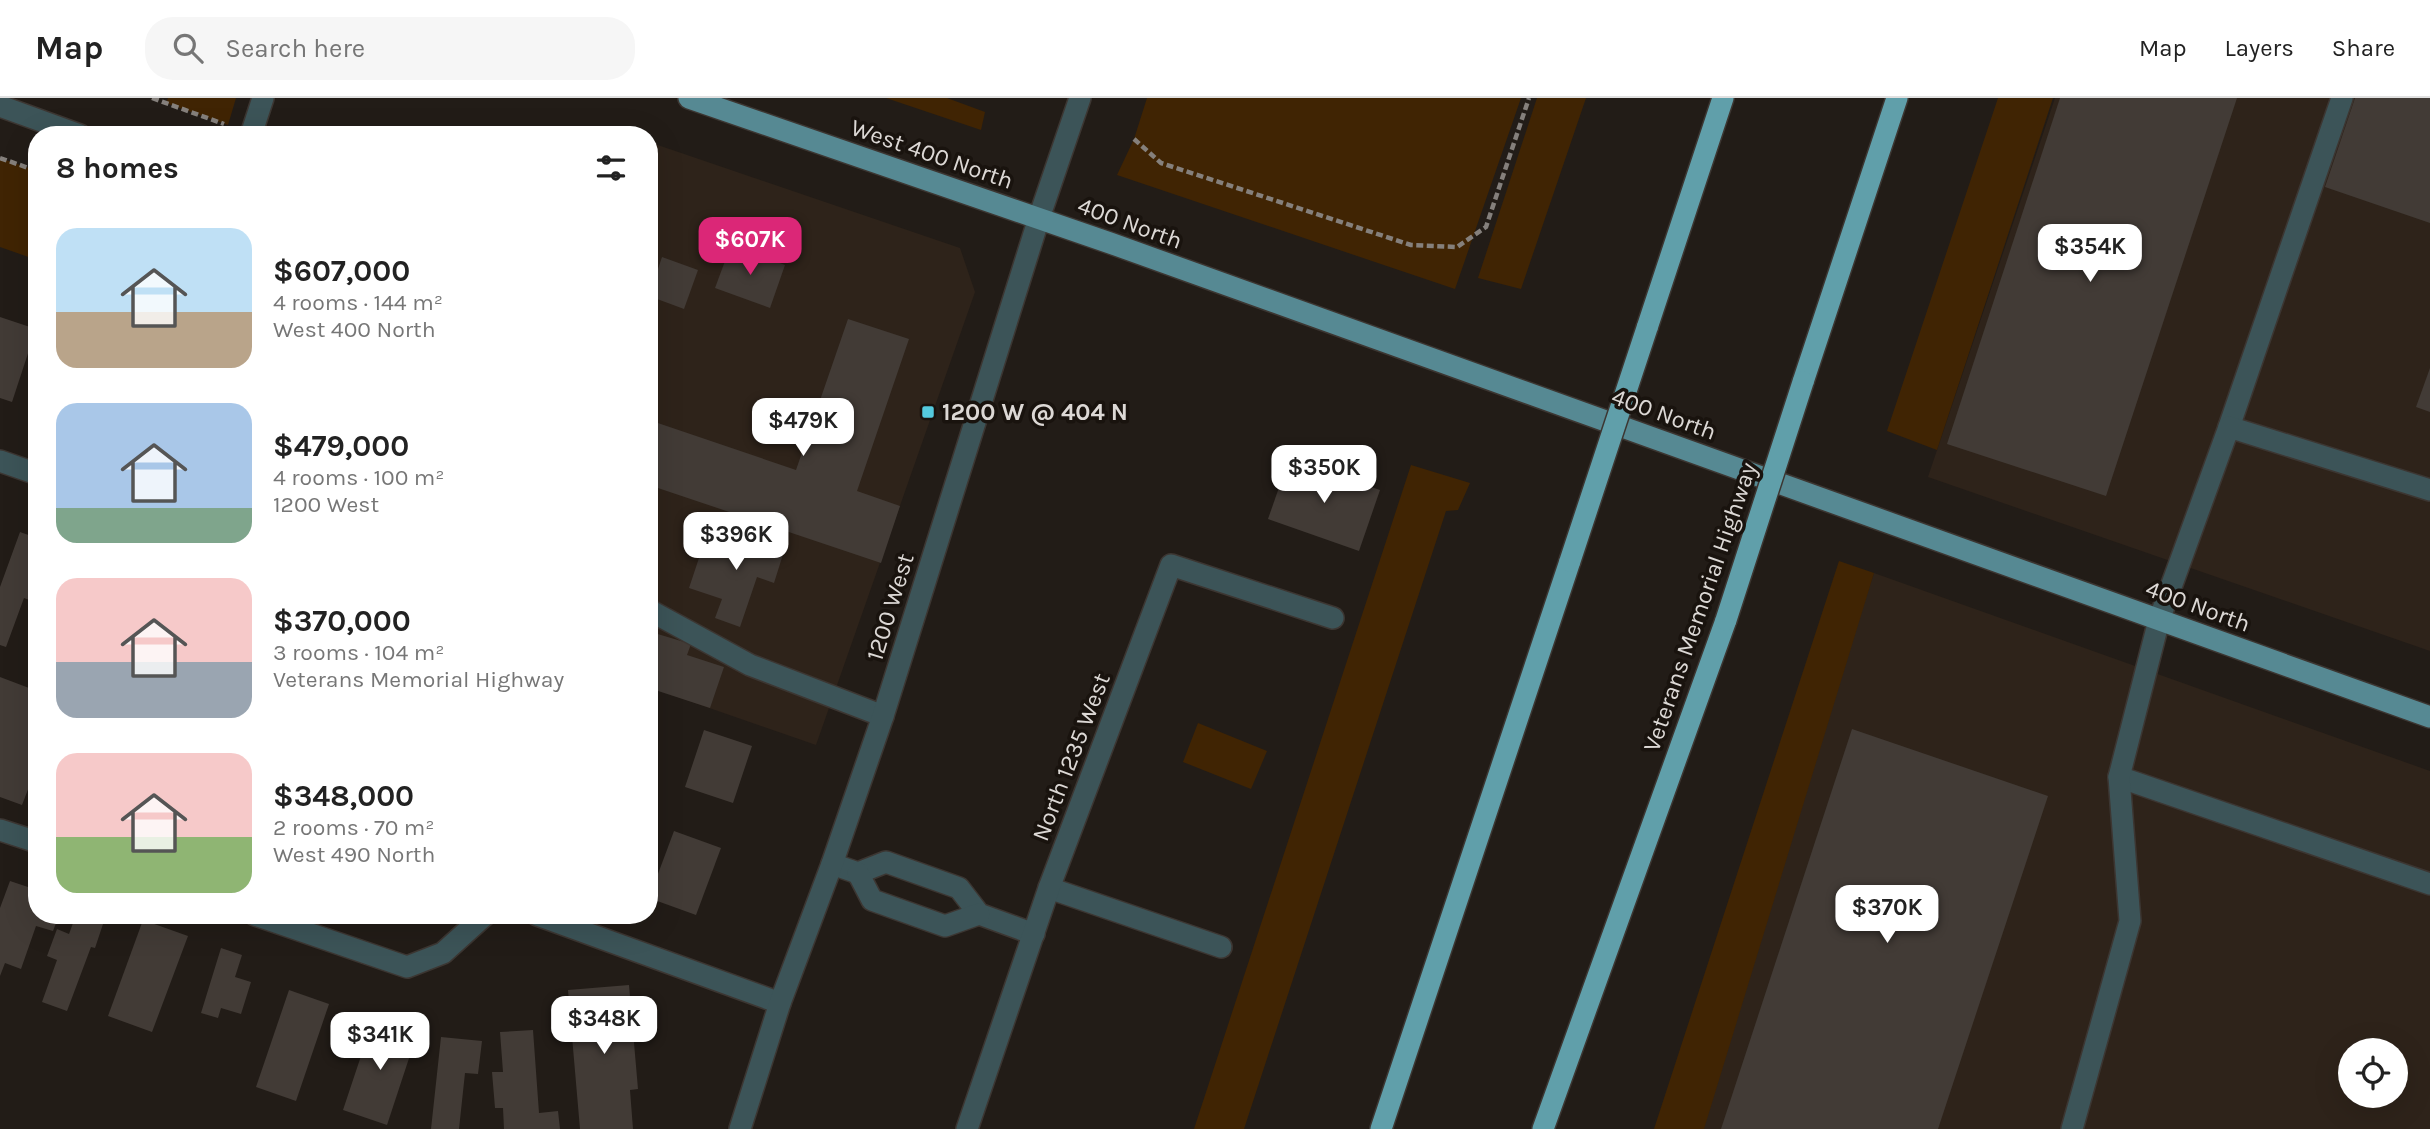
<!DOCTYPE html>
<html lang="en">
<head>
<meta charset="utf-8">
<style>
  body { margin:0; font-family:Karla,sans-serif; background:#f6f6f6; color:#222; height:100vh; display:flex; flex-direction:column; font-size:26px; white-space:nowrap }
  * { box-sizing:border-box; margin:0 }
  p { font-size:23px; color:#767676 }
  .icon { flex:none; width:38px; height:38px; fill:none; stroke:currentColor; stroke-width:2; stroke-linecap:round; stroke-linejoin:round }
  .map { position:relative; flex:1; overflow:hidden }
  .sheet { position:absolute; left:28px; top:28px; width:630px; height:798px; display:flex; flex-direction:column; background:#fff; border-radius:28px; box-shadow:0 7px 28px #0002 }
  .sheet>* { flex:none }
  .tools { position:absolute; left:2338px; top:940px; display:grid; gap:14px }
  .tools a { display:grid; place-items:center; width:70px; height:70px; border-radius:50%; background:#fff; box-shadow:0 7px 28px #0002; font-size:35px }
  .price { position:absolute; translate:-50% -60px; padding:0 16px; border-radius:14px; background:#fff; color:#222; font-size:23px; line-height:46px; filter:drop-shadow(0 2px 4px #0008) }
  .price::after { content:''; position:absolute; left:50%; top:42px; width:21px; height:16px; margin-left:-10px; background:inherit; clip-path:polygon(0 0,100% 0,50% 100%) }
  .price.on { background:#db2777; color:#fff }
  ul { padding:0; list-style:none }
  li { display:flex; align-items:center; gap:21px; height:175px; padding:0 28px }
  li span { display:grid; place-items:center; flex:none; width:196px; height:140px; border-radius:21px; color:#555 }
  li>.icon { margin-inline-start:auto }
  span .icon { width:84px; height:84px; fill:#fffc; stroke-width:1 }
  li b { font-size:30px }
  h2 { display:flex; justify-content:space-between; align-items:center; height:84px; padding:0 28px; font-size:30px }
  header { display:flex; align-items:center; gap:42px; box-sizing:border-box; height:98px; padding:0 35px; background:#fff; border-bottom:2px solid #e0e0e0 }
  header strong { font-size:33px }
  nav { display:flex; gap:38px; margin-inline-start:auto; font-size:24px }
  .search { width:490px; height:63px; background:#f6f6f6; display:flex; align-items:center; gap:18px; box-sizing:border-box; padding:0 24px; border-radius:28px; color:#767676; font-size:26px }
  .map>svg:first-child { display:block }
  .built { fill:#2e231a; fill-rule:evenodd }
  .green { fill:#402403 }
  .building { fill:#423b36 }
  .lines { fill:none; stroke-linecap:round; stroke-linejoin:round }
  .minor-casing { stroke:#3c3632; stroke-width:24 }
  .major-casing { stroke:#3c3632; stroke-width:24 }
  .highway-casing { stroke:#3c3632; stroke-width:24 }
  .path { stroke:#85807c; stroke-width:4.5; stroke-dasharray:7 3.5; stroke-linecap:butt }
  .minor { stroke:#3c5458; stroke-width:21 }
  .major { stroke:#568993; stroke-width:21 }
  .highway { stroke:#609faa; stroke-width:21 }
  .highway-bridge-casing { stroke:#3c3632; stroke-width:24; stroke-linecap:butt }
  .highway-bridge { stroke:#609faa; stroke-width:21 }
  .poi-dot { fill:#54cade; stroke:#19130e; stroke-width:2.5 }
  .labels { text-anchor:middle; stroke-width:7; stroke-linejoin:round; paint-order:stroke }
  .street-label { font-size:24px; fill:#dcd8d5; stroke:#19130e }
  .poi-label { font-size:24px; font-weight:bold; fill:#dcd8d5; stroke:#19130e; text-anchor:start }
</style>
</head>
<body>
<header>
<strong>Map</strong>
<div class="search"><svg class="icon" aria-label="search" viewBox="0 0 24 24"><circle cx="10" cy="10" r="6"/><path d="M15 15l6 6"/></svg>Search here</div>
<nav><a>Map</a><a>Layers</a><a>Share</a></nav>
</header>
<div class="map">
<svg width="2430" height="1031" viewBox="0 0 2430 1031">
  <rect width="100%" height="100%" fill="#221c17"/>
  <g class="built">
    <polygon points="2055,0 2430,0 2430,553 1928,379"/>
    <polygon points="649,44 960,150 975,194 816,647 649,589"/>
    <path d="M1874,475L2430,673V1031H1689ZM2350,952H2396V998H2350Z"/>
  </g>
  <g class="green">
    <polygon points="168,0 236,0 228,27 166,5"/>
    <polygon points="886,0 947,0 985,14 981,32"/>
    <polygon points="1147,0 1521,0 1455,191 1117,77 1134,41"/>
    <polygon points="1537,0 1586,0 1521,191 1478,180"/>
    <polygon points="1998,0 2053,0 1937,352 1887,333"/>
    <polygon points="0,60 37,73 37,162 0,149"/>
    <polygon points="1411,367 1470,385 1458,412 1446,413 1244,1031 1194,1031"/>
    <polygon points="1839,463 1874,475 1704,1031 1654,1031"/>
    <polygon points="1198,625 1267,653 1251,691 1183,664"/>
  </g>
  <g class="building">
    <polygon points="2060,0 2237,0 2106,398 1947,346"/>
    <polygon points="2355,0 2430,0 2430,125 2325,89"/>
    <polygon points="731,147 785,167 770,210 715,190"/>
    <polygon points="662,159 698,172 684,211 649,198"/>
    <polygon points="0,219 36,231 12,304 0,300"/>
    <polygon points="848,221 909,241 857,393 900,408 881,465 649,387 649,322 796,372"/>
    <polygon points="2430,270 2430,314 2416,309"/>
    <polygon points="1289,361 1380,392 1359,453 1268,421"/>
    <polygon points="719,429 785,450 774,485 757,479 740,529 715,520 722,501 689,490 700,457 709,460"/>
    <polygon points="20,434 37,440 37,505 24,500 6,549 0,547 0,489"/>
    <polygon points="651,534 691,546 687,557 724,569 710,610 649,590 649,540"/>
    <polygon points="0,579 37,593 37,617 28,639 37,643 37,668 22,707 0,699"/>
    <polygon points="1852,631 2048,698 1938,1031 1721,1031"/>
    <polygon points="704,632 752,648 733,705 685,689"/>
    <polygon points="37,676 37,704 28,701"/>
    <polygon points="674,733 721,750 696,817 649,800"/>
    <polygon points="10,783 37,792 37,817 59,817 53,833 36,828 21,871 5,865 0,878 0,810"/>
    <polygon points="76,817 106,817 95,850 91,849 67,913 42,904 57,862 47,858 57,831 69,836"/>
    <polygon points="143,822 188,838 152,934 108,918"/>
    <polygon points="221,850 242,857 235,879 251,884 241,916 221,910 218,920 201,915"/>
    <polygon points="629,887 638,991 630,992 633,1031 580,1031 568,892"/>
    <polygon points="289,892 329,906 296,1003 256,989"/>
    <polygon points="373,922 417,936 387,1027 343,1012"/>
    <polygon points="533,932 539,1015 558,1013 560,1031 504,1031 503,1010 495,1010 492,974 503,974 500,934"/>
    <polygon points="441,939 482,943 478,976 465,975 459,1031 431,1031"/>
  </g>
  <g class="lines">
    <g class="minor-casing">
      <g id="minor">
        <polyline points="0,8 80,37"/>
        <polyline points="251,37 263,0"/>
        <polyline points="2229,329 2342,0"/>
        <polyline points="0,363 37,376"/>
        <polyline points="649,512 750,567 883,618"/>
        <polyline points="2119,679 2430,786"/>
        <polyline points="0,732 37,744"/>
        <polyline points="832,766 858,775 886,764 959,790 979,816 1034,836"/>
        <polyline points="858,775 872,802 945,828 979,816"/>
        <polyline points="1049,790 1221,849"/>
        <polyline points="255,817 407,869 443,855 485,817"/>
        <polyline points="537,817 780,905"/>
        <polyline points="740,1031 780,905 832,766 883,618 1039,120 1080,0"/>
        <polyline points="967,1031 1049,790 1171,467 1333,520"/>
        <polyline points="2072,1031 2130,823 2119,679 2159,522 2229,329 2430,392"/>
      </g>
    </g>
    <g class="major-casing">
      <polyline id="major" points="689,0 1110,145 2430,619"/>
    </g>
    <g class="highway-casing">
      <g id="highway">
        <polyline points="1647,230 1723,0"/>
        <polyline points="1803,284 1897,0"/>
        <polyline points="1381,1031 1570,463"/>
        <polyline points="1543,1031 1726,522"/>
      </g>
    </g>
    <g class="path">
      <polyline points="152,0 224,26"/>
      <polyline points="1134,41 1161,65 1411,147 1457,149 1486,129 1529,0"/>
      <polyline points="0,60 37,73"/>
    </g>
    <use href="#minor" class="minor"/>
    <use href="#major" class="major"/>
    <use href="#highway" class="highway"/>
    <g class="highway-bridge-casing">
      <g id="highway-bridge">
        <polyline points="1570,463 1647,230"/>
        <polyline points="1726,522 1803,284"/>
      </g>
    </g>
    <use href="#highway-bridge" class="highway-bridge"/>
  </g>
  <rect class="poi-dot" x="921" y="307" width="14" height="14" rx="3.5"/>
  <g class="labels">
    <g class="street-label">
      <text transform="translate(932 56) rotate(19)" y="8">West 400 North</text>
      <text transform="translate(1130 125) rotate(20)" y="8">400 North</text>
      <text transform="translate(1664 316) rotate(20)" y="8">400 North</text>
      <text transform="translate(2198 508) rotate(20)" y="8">400 North</text>
      <text transform="translate(890 509) rotate(-73)" y="8">1200 West</text>
      <text transform="translate(1700 509) rotate(-71)" y="8">Veterans Memorial Highway</text>
      <text transform="translate(1071 659) rotate(-69)" y="8">North 1235 West</text>
    </g>
    <g class="poi-label">
      <text x="942" y="322">1200 W @ 404 N</text>
    </g>
  </g>
</svg>
<div class="tools">
<a><svg class="icon" aria-label="locate" viewBox="0 0 24 24"><circle cx="12" cy="12" r="6"/><path d="M12 2v4M12 18v4M2 12h4M18 12h4"/></svg></a>
</div>
<b class="price on" style="left:750px;top:179px">$607K</b>
<b class="price" style="left:2090px;top:186px">$354K</b>
<b class="price" style="left:803px;top:360px">$479K</b>
<b class="price" style="left:1324px;top:407px">$350K</b>
<b class="price" style="left:736px;top:474px">$396K</b>
<b class="price" style="left:1887px;top:847px">$370K</b>
<b class="price" style="left:604px;top:958px">$348K</b>
<b class="price" style="left:380px;top:974px">$341K</b>
<section class="sheet">
<h2>8 homes<svg class="icon" aria-label="filters" viewBox="0 0 24 24"><path d="M4 7h16M4 17h16"/><circle cx="9" cy="7" r="2"/><circle cx="15" cy="17" r="2"/></svg></h2>
<ul>
<li><span style="background:linear-gradient(#bfe0f5 60%,#b9a48a 0)"><svg class="icon" aria-label="home" viewBox="0 0 24 24"><path d="M3 11l9-7 9 7M6 9v11h12V9"/></svg></span><div><b>$607,000</b><p>4 rooms · 144 m²</p><p>West 400 North</p></div></li>
<li><span style="background:linear-gradient(#a9c7e8 75%,#7fa58c 0)"><svg class="icon" aria-label="home" viewBox="0 0 24 24"><path d="M3 11l9-7 9 7M6 9v11h12V9"/></svg></span><div><b>$479,000</b><p>4 rooms · 100 m²</p><p>1200 West</p></div></li>
<li><span style="background:linear-gradient(#f6c9c9 60%,#9aa5b1 0)"><svg class="icon" aria-label="home" viewBox="0 0 24 24"><path d="M3 11l9-7 9 7M6 9v11h12V9"/></svg></span><div><b>$370,000</b><p>3 rooms · 104 m²</p><p>Veterans Memorial Highway</p></div></li>
<li><span style="background:linear-gradient(#f6c9c9 60%,#8fb573 0)"><svg class="icon" aria-label="home" viewBox="0 0 24 24"><path d="M3 11l9-7 9 7M6 9v11h12V9"/></svg></span><div><b>$348,000</b><p>2 rooms · 70 m²</p><p>West 490 North</p></div></li>
</ul>
</section>
</div>
</body>
</html>
